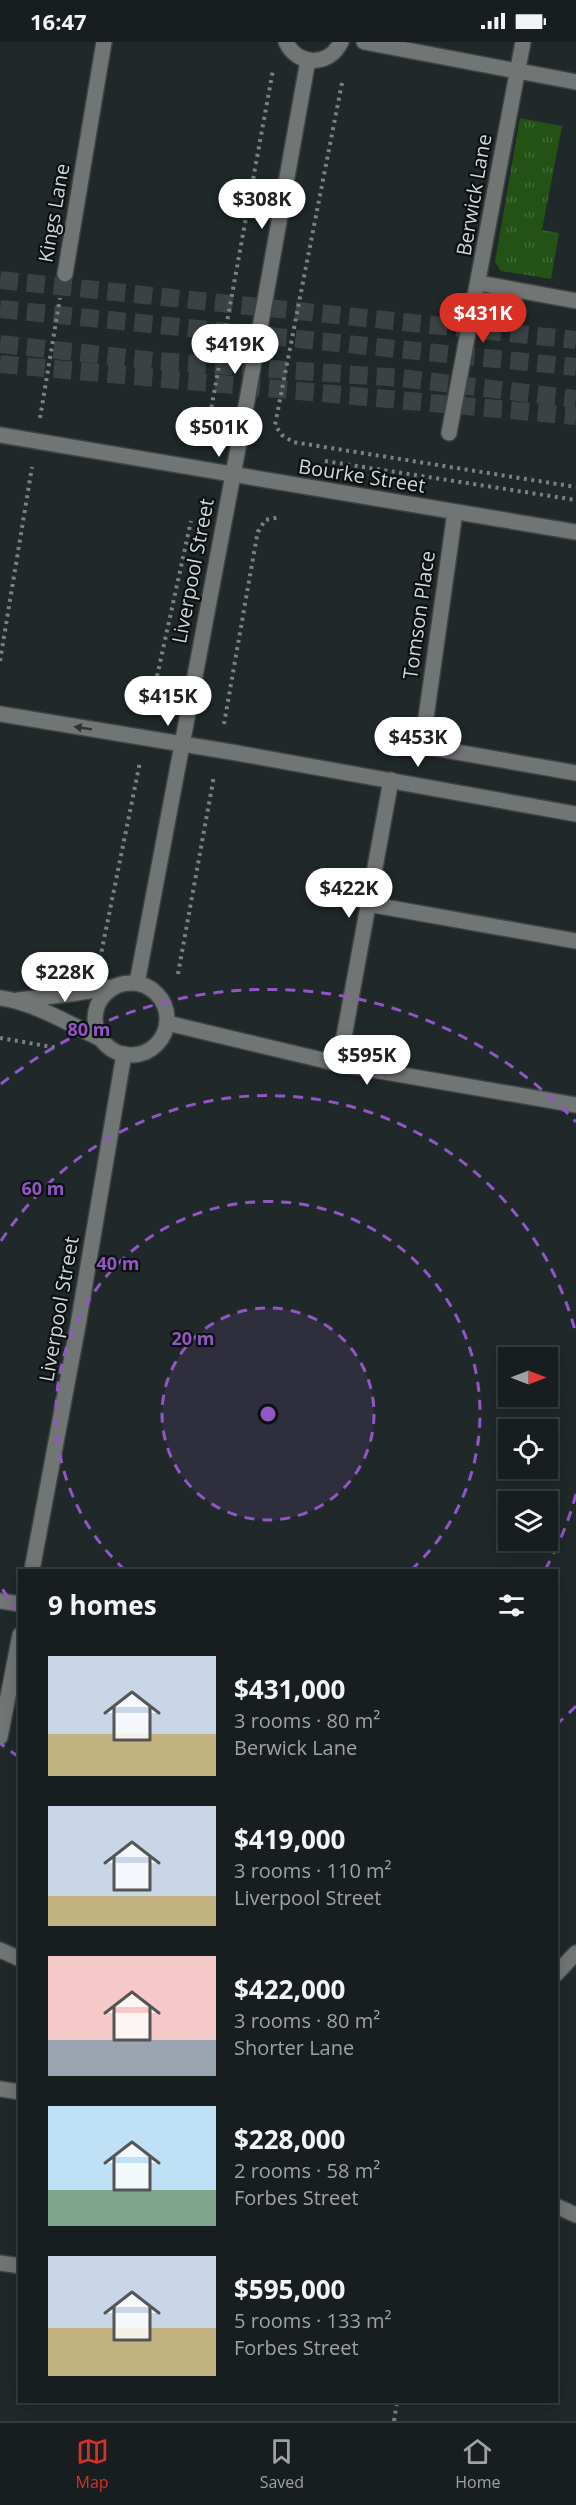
<!DOCTYPE html>
<html lang="en">
<head>
<meta charset="utf-8">
<style>
  body { margin:0; font-family:"Open Sans",sans-serif; background:#212728; color:#f1f3f6; height:100vh; display:flex; flex-direction:column; font-size:22px; white-space:nowrap }
  * { box-sizing:border-box; margin:0 }
  p { font-size:20px; color:#9fa2a4 }
  .icon { flex:none; width:33px; height:33px; fill:none; stroke:currentColor; stroke-width:2; stroke-linecap:round; stroke-linejoin:round }
  .map { position:relative; flex:1; overflow:hidden }
  .side { position:absolute; left:18px; top:1527px; width:540px; height:834px; display:flex; flex-direction:column; background:#181e1f; border-radius:0px; box-shadow:0 3px 15px #0003,0 0 0 2px #363c3d }
  .side>* { flex:none }
  .needle { width:39px; rotate:90deg }
  .tools { position:absolute; left:498px; top:1305px; display:grid; gap:12px }
  .tools a { display:grid; place-items:center; width:60px; height:60px; border-radius:0px; background:#181e1f; box-shadow:0 3px 15px #0003,0 0 0 2px #363c3d; font-size:30px }
  .price { position:absolute; translate:-50% -51px; padding:0 14px; border-radius:21px; background:#fff; color:#222; font-size:20px; line-height:39px; filter:drop-shadow(0 2px 3px #0008) }
  .price::after { content:''; position:absolute; left:50%; top:36px; width:18px; height:14px; margin-left:-9px; background:inherit; clip-path:polygon(0 0,100% 0,50% 100%) }
  .price.active { background:#d93025; color:#fff }
  ul { padding:0; list-style:none }
  li { display:flex; align-items:center; gap:18px; height:150px; padding:0 30px }
  li span { display:grid; place-items:center; flex:none; width:168px; height:120px; border-radius:0px; color:#555 }
  li>.icon { margin-inline-start:auto }
  span .icon { width:72px; height:72px; fill:#fffc; stroke-width:1 }
  li b { font-size:26px }
  h2 { display:flex; justify-content:space-between; align-items:center; height:72px; padding:0 30px; font-size:26px }
  .status { display:flex; justify-content:space-between; align-items:center; height:42px; padding:0 30px; background:#181e1f; direction:ltr }
  .status svg { height:16px; fill:currentColor }
  .tab-bar { display:flex; justify-content:space-around; align-items:center; height:84px; border-top:2px solid #363c3d; background:#181e1f; font-size:16px; color:#9fa2a4 }
  .tab-bar a { display:grid; justify-items:center; gap:3px }
  .tab-bar .active { color:#d93025 }
  .map>svg:first-child { display:block }
  .grass { fill:url(#grass-tufts) }
  .lines { fill:none; stroke-linecap:round; stroke-linejoin:round }
  .highway-tunnel { stroke:#3b4243; stroke-width:18; stroke-dasharray:18 9; stroke-linecap:butt }
  .minor-casing { stroke:#3c4445; stroke-width:18 }
  .path { stroke:#7b8182; stroke-width:4; stroke-dasharray:3 4.5; stroke-linecap:butt }
  .minor { stroke:#717573; stroke-width:15 }
  .oneway { fill:#303333 }
  .ring { fill:none; stroke:#9157c5; stroke-width:3; stroke-dasharray:10 8 }
  .labels { text-anchor:middle; stroke-width:4.5; stroke-linejoin:round; paint-order:stroke }
  .street-label { font-size:20px; fill:#d2d7d7; stroke:#0d1011 }
  .centre { fill:#9157c5; stroke:#0d1011; stroke-width:3 }
  .ring-label { font-size:18px; text-anchor:middle; font-weight:bold; fill:#9157c5; stroke:#0d1011; stroke-width:4.5; stroke-linejoin:round; paint-order:stroke }
</style>
</head>
<body>
<div class="status"><b>16:47</b><svg viewBox="0 0 49 12"><path d="M0 12V9h3v3zM5 12V6h3v6zM10 12V3h3v9zM15 12V0h3v12zM26 1h20v11H26zM47 4h2v5h-2z"/></svg></div>
<div class="map">
<svg width="576" height="2379" viewBox="0 0 576 2379">
  <defs>
    <pattern id="grass-tufts" width="24" height="20" patternUnits="userSpaceOnUse" patternTransform="scale(1.5)"><rect width="24" height="20" fill="#245216"/><path d="M3 7l-1-3M5 7V3M7 7l1-3M15 17l-1-3M17 17v-4M19 17l1-3" fill="none" stroke="#436a37"/></pattern>
  </defs>
  <rect width="100%" height="100%" fill="#202829"/>
  <polygon class="grass" points="520,76 562,84 542,188 559,191 551,237 501,229 495,220"/>
  <g class="lines">
    <g class="highway-tunnel">
      <polyline points="0,238 576,298"/>
      <polyline points="0,267 576,325"/>
      <polyline points="0,302 156,319 401,336 576,357"/>
      <polyline points="0,322 576,374"/>
    </g>
    <g class="minor-casing">
      <g id="minor">
        <path d="M286,0C297,24 329,25 341,0"/>
        <polyline points="364,0 576,40"/>
        <polyline points="65,232 104,0"/>
        <polyline points="479,241 576,259"/>
        <polyline points="449,391 523,0"/>
        <polyline points="0,393 576,490"/>
        <polyline points="455,470 422,704 576,731"/>
        <polyline points="0,672 231,710 576,772"/>
        <polyline points="368,862 576,899"/>
        <polyline points="137,941 246,364 308,18"/>
        <circle cx="131" cy="977" r="36"/>
        <path d="M0,956C36,961 69,982 101,997"/>
        <polyline points="18,958 70,952 113,945"/>
        <polyline points="167,981 339,1022 576,1063"/>
        <polyline points="339,1022 391,738"/>
        <polyline points="32,1528 78,1283 124,1012"/>
        <polyline points="0,1559 20,1562"/>
        <polyline points="0,1695 20,1593"/>
        <polyline points="0,1908 20,1917"/>
        <polyline points="556,1932 576,1911"/>
        <polyline points="0,2047 20,2050"/>
        <polyline points="556,2164 576,2173"/>
        <polyline points="0,2221 20,2224"/>
      </g>
    </g>
    <g class="path">
      <polyline points="342,41 275,383 282,393 293,400 576,445"/>
      <polyline points="210,373 273,28"/>
      <polyline points="40,376 60,256"/>
      <polyline points="325,419 576,458"/>
      <polyline points="258,490 265,478 280,475"/>
      <polyline points="0,619 32,425"/>
      <polyline points="149,671 191,479"/>
      <polyline points="224,682 258,488"/>
      <polyline points="100,917 140,720"/>
      <polyline points="178,932 214,734"/>
      <polyline points="0,996 58,1006"/>
      <polyline points="394,2379 397,2360"/>
    </g>
    <use href="#minor" class="minor"/>
  </g>
  <defs><path id="oneway-solid" d="M-6-.8H1V-3.2L6.5 0L1 3.2V.8H-6Z" transform="scale(1.5)"/></defs>
  <use class="oneway" href="#oneway-solid" transform="translate(83 686) rotate(-171)"/>
  <circle cx="268" cy="1372" r="106" fill="#9157c5" fill-opacity=".12"/>
  <g class="ring">
    <circle cx="268" cy="1372" r="106"/>
    <path d="M125 1528A212 212 0 1 1 411 1528"/>
    <path d="M576 1452A318 318 0 0 1 546 1526M19 1570A318 318 0 0 1 1 1545M1 1199A318 318 0 0 1 576 1292"/>
    <path d="M576 1664A424 424 0 0 1 557 1682M19 1715A424 424 0 0 1 1 1702M1 1042A424 424 0 0 1 576 1080"/>
  </g>
  <g class="labels">
    <g class="street-label">
      <text transform="translate(474 153) rotate(-80)" y="7">Berwick Lane</text>
      <text transform="translate(54 171) rotate(-80)" y="7">Kings Lane</text>
      <text transform="translate(362 434) rotate(9)" y="7">Bourke Street</text>
      <text transform="translate(193 529) rotate(-79)" y="7">Liverpool Street</text>
      <text transform="translate(419 573) rotate(-82)" y="7">Tomson Place</text>
      <text transform="translate(59 1267) rotate(-80)" y="7">Liverpool Street</text>
    </g>
  </g>
  <circle cx="268" cy="1372" r="9" class="centre"/>
  <g class="ring-label">
    <text x="89" y="994">80 m</text>
    <text x="43" y="1153">60 m</text>
    <text x="118" y="1228">40 m</text>
    <text x="193" y="1303">20 m</text>
  </g>
</svg>
<div class="tools">
<a><svg class="needle" viewBox="-14 -14 28 28"><path d="M0-13l5 13h-10z" fill="#e53935"/><path d="M0 13l5-13h-10z" fill="#9fa2a4"/></svg></a>
<a><svg class="icon" aria-label="locate" viewBox="0 0 24 24"><circle cx="12" cy="12" r="6"/><path d="M12 2v4M12 18v4M2 12h4M18 12h4"/></svg></a>
<a><svg class="icon" aria-label="layers" viewBox="0 0 24 24"><path d="M12 4l9 5-9 5-9-5zM3 14l9 5 9-5"/></svg></a>
</div>
<b class="price" style="left:262px;top:188px">$308K</b>
<b class="price active" style="left:483px;top:302px">$431K</b>
<b class="price" style="left:235px;top:333px">$419K</b>
<b class="price" style="left:219px;top:416px">$501K</b>
<b class="price" style="left:168px;top:685px">$415K</b>
<b class="price" style="left:418px;top:726px">$453K</b>
<b class="price" style="left:349px;top:877px">$422K</b>
<b class="price" style="left:65px;top:961px">$228K</b>
<b class="price" style="left:367px;top:1044px">$595K</b>
<section class="side">
<h2>9 homes<svg class="icon" aria-label="filters" viewBox="0 0 24 24"><path d="M4 7h16M4 17h16"/><circle cx="9" cy="7" r="2"/><circle cx="15" cy="17" r="2"/></svg></h2>
<ul>
<li><span style="background:linear-gradient(#c9d6e8 65%,#c2b280 0)"><svg class="icon" aria-label="home" viewBox="0 0 24 24"><path d="M3 11l9-7 9 7M6 9v11h12V9"/></svg></span><div><b>$431,000</b><p>3 rooms · 80 m²</p><p>Berwick Lane</p></div></li>
<li><span style="background:linear-gradient(#c9d6e8 75%,#c2b280 0)"><svg class="icon" aria-label="home" viewBox="0 0 24 24"><path d="M3 11l9-7 9 7M6 9v11h12V9"/></svg></span><div><b>$419,000</b><p>3 rooms · 110 m²</p><p>Liverpool Street</p></div></li>
<li><span style="background:linear-gradient(#f6c9c9 70%,#9aa5b1 0)"><svg class="icon" aria-label="home" viewBox="0 0 24 24"><path d="M3 11l9-7 9 7M6 9v11h12V9"/></svg></span><div><b>$422,000</b><p>3 rooms · 80 m²</p><p>Shorter Lane</p></div></li>
<li><span style="background:linear-gradient(#bfe0f5 70%,#7fa58c 0)"><svg class="icon" aria-label="home" viewBox="0 0 24 24"><path d="M3 11l9-7 9 7M6 9v11h12V9"/></svg></span><div><b>$228,000</b><p>2 rooms · 58 m²</p><p>Forbes Street</p></div></li>
<li><span style="background:linear-gradient(#c9d6e8 60%,#c2b280 0)"><svg class="icon" aria-label="home" viewBox="0 0 24 24"><path d="M3 11l9-7 9 7M6 9v11h12V9"/></svg></span><div><b>$595,000</b><p>5 rooms · 133 m²</p><p>Forbes Street</p></div></li>
</ul>
</section>
</div>
<nav class="tab-bar">
<a class="active"><svg class="icon" aria-label="map" viewBox="0 0 24 24"><path d="M3 6l6-2 6 2 6-2v14l-6 2-6-2-6 2zM9 4v14M15 6v14"/></svg>Map</a>
<a><svg class="icon" aria-label="saved" viewBox="0 0 24 24"><path d="M7 4h10v16l-5-4-5 4z"/></svg>Saved</a>
<a><svg class="icon" aria-label="home" viewBox="0 0 24 24"><path d="M3 11l9-7 9 7M6 9v11h12V9"/></svg>Home</a>
</nav>
</body>
</html>
